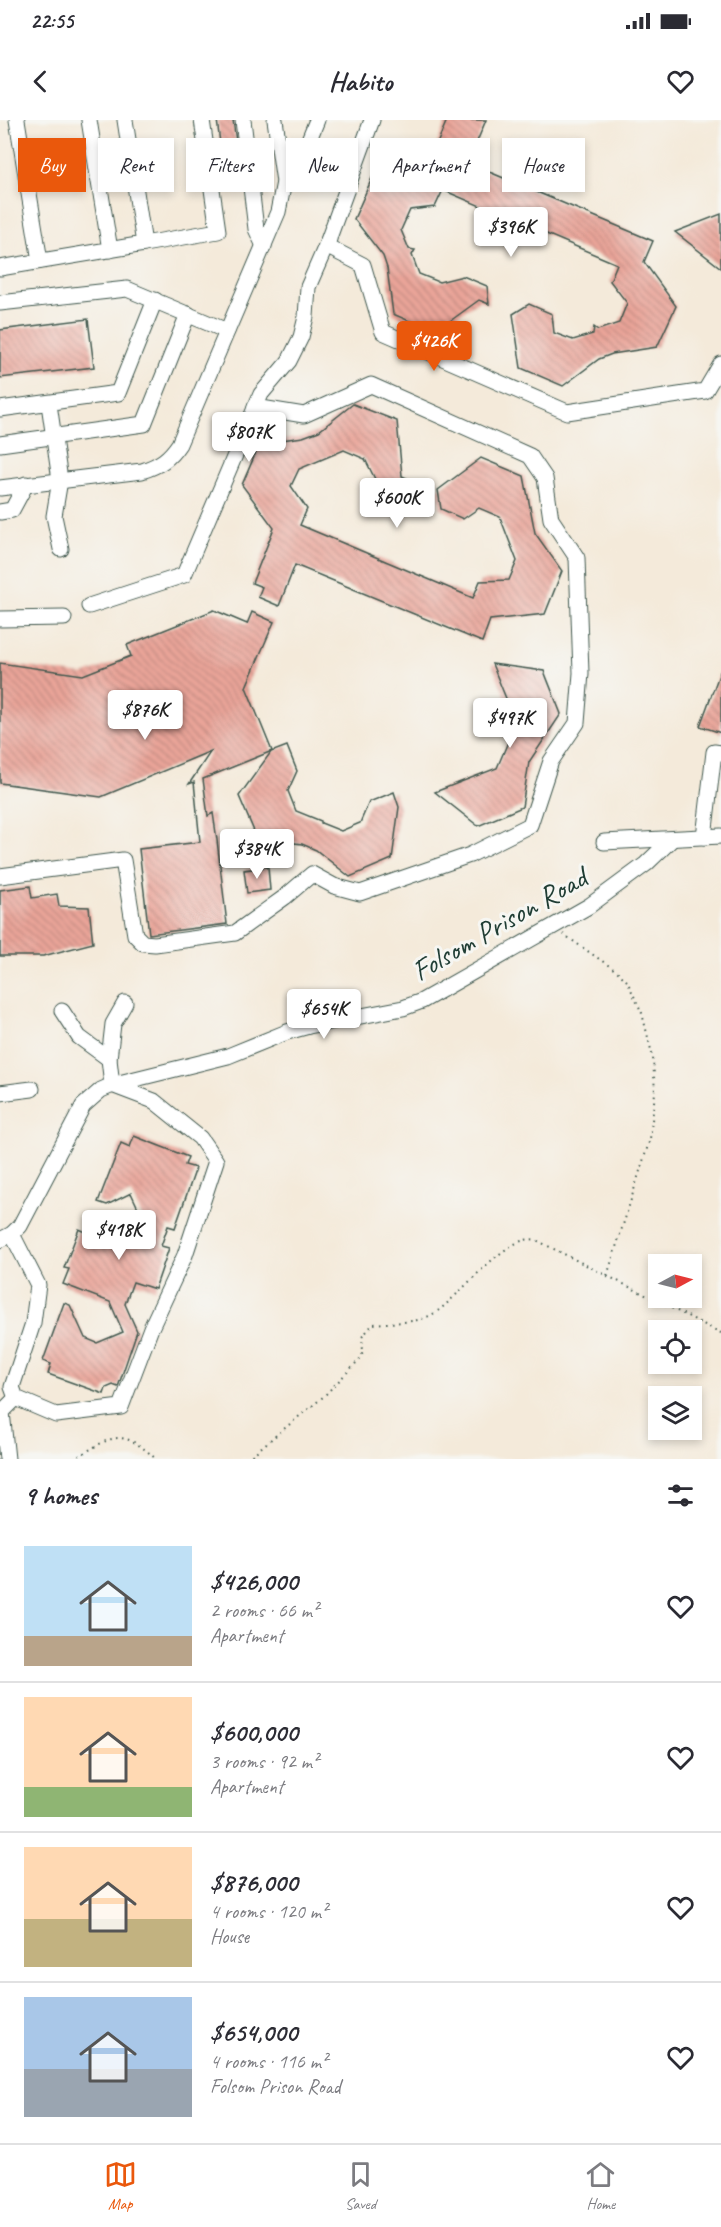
<!DOCTYPE html>
<html lang="en">
<head>
<meta charset="utf-8">
<style>
  body { margin:0; font-family:Caveat,sans-serif; background:#f2f2f3; color:#2b2b33; height:100vh; display:flex; flex-direction:column; font-size:22px; white-space:nowrap }
  * { box-sizing:border-box; margin:0 }
  p { font-size:20px; color:#7c7c81 }
  .icon { flex:none; width:33px; height:33px; fill:none; stroke:currentColor; stroke-width:2; stroke-linecap:round; stroke-linejoin:round }
  .map { position:relative; height:1339px; overflow:hidden }
  .sheet { display:flex; flex-direction:column; background:#fff; flex:1 }
  .sheet>* { flex:none }
  .hud { position:absolute; left:18px; top:18px; width:686px; height:54px; display:flex; gap:12px }
  .needle { width:39px; rotate:83deg }
  .tools { position:absolute; left:648px; top:1134px; display:grid; gap:12px }
  .tools a { display:grid; place-items:center; width:54px; height:54px; border-radius:0px; background:#fff; box-shadow:0 3px 9px #0003; font-size:30px }
  .price { position:absolute; translate:-50% -51px; padding:0 14px; border-radius:6px; background:#fff; color:#222; font-size:20px; line-height:39px; filter:drop-shadow(0 2px 3px #0008) }
  .price::after { content:''; position:absolute; left:50%; top:36px; width:18px; height:14px; margin-left:-9px; background:inherit; clip-path:polygon(0 0,100% 0,50% 100%) }
  .price.active { background:#ea580c; color:#fff }
  ul { padding:0; list-style:none }
  li { display:flex; align-items:center; gap:18px; height:150px; padding:0 24px }
  li+li { border-top:2px solid #e1e1e2 }
  li span { display:grid; place-items:center; flex:none; width:168px; height:120px; border-radius:0px; color:#555 }
  li>.icon { margin-inline-start:auto }
  span .icon { width:72px; height:72px; fill:#fffc; stroke-width:1 }
  li b { font-size:26px }
  h2 { display:flex; justify-content:space-between; align-items:center; height:72px; padding:0 24px; font-size:26px }
  .chip { padding:0 21px; border-radius:0px; background:#fff; box-shadow:0 3px 9px #0003; font-size:21px; line-height:54px }
  .chip.active { background:#ea580c; color:#fff }
  .status { display:flex; justify-content:space-between; align-items:center; height:42px; padding:0 30px; background:#fff; direction:ltr }
  .status svg { height:16px; fill:currentColor }
  header { display:flex; justify-content:space-between; align-items:center; height:78px; padding:0 24px; background:#fff; font-size:27px; font-weight:600 }
  .tabs { display:flex; justify-content:space-around; align-items:center; height:84px; border-top:2px solid #e1e1e2; background:#fff; font-size:16px; color:#7c7c81 }
  .tabs a { display:grid; justify-items:center; gap:3px }
  .tabs .active { color:#ea580c }
  .map>svg:first-child { display:block }
  .building { fill:url(#building-back-hatch) }
  .lines { fill:none; stroke-linecap:round; stroke-linejoin:round }
  .minor-casing { stroke:#3f574d; stroke-width:17 }
  .path { stroke:#3f574d; stroke-width:2; stroke-dasharray:1.5 4.5; stroke-linecap:butt }
  .minor { stroke:#fff; stroke-width:15 }
  .labels { text-anchor:middle; stroke-width:6; stroke-linejoin:round; paint-order:stroke }
  .street-label { font-size:30px; fill:#1f3d34; stroke:#f6f6f2 }
</style>
</head>
<body>
<div class="status"><b>22:55</b><svg viewBox="0 0 49 12"><path d="M0 12V9h3v3zM5 12V6h3v6zM10 12V3h3v9zM15 12V0h3v12zM26 1h20v11H26zM47 4h2v5h-2z"/></svg></div>
<header><svg class="icon" aria-label="back" viewBox="0 0 24 24"><path d="M15 5l-7 7 7 7"/></svg>Habito<svg class="icon" aria-label="heart" viewBox="0 0 24 24"><path d="M12 20l-8-8c-3-5 5-10 8-4 3-6 11-1 8 4z"/></svg></header>
<div class="map">
<svg width="721" height="1339" viewBox="0 0 721 1339">
  <defs>
    <pattern id="building-back-hatch" width="6" height="6" patternUnits="userSpaceOnUse" patternTransform="scale(1.5)"><rect width="6" height="6" fill="#eaa499"/><path d="M-1 5l2 2M0 0l6 6M5-1l2 2" fill="none" stroke="#bd877e"/></pattern>
  </defs>
  <rect width="100%" height="100%" fill="#f6f6f2"/>
  <filter id="ink" filterUnits="userSpaceOnUse"><feTurbulence type="fractalNoise" baseFrequency=".0167" numOctaves="2"/><feDisplacementMap in="SourceGraphic" scale="12" xChannelSelector="R" yChannelSelector="G"/><feConvolveMatrix kernelMatrix="1 2 1 2 8 2 1 2 1" color-interpolation-filters="sRGB"/></filter>
  <filter id="wash" filterUnits="userSpaceOnUse"><feTurbulence type="fractalNoise" baseFrequency=".008" numOctaves="4" result="noise"/><feDisplacementMap in="SourceGraphic" scale="24" xChannelSelector="R" yChannelSelector="G"/><feGaussianBlur stdDeviation="1.35" result="paint"/><feColorMatrix in="noise" values="0 0 0 0 0 0 0 0 0 0 0 0 0 0 0 0 0 1.4 0 .05"/><feComposite in="paint" operator="in"/></filter>
  <g filter="url(#wash)">
    <rect width="100%" height="100%" fill="#f4eada"/>
    <g id="blocks">
      <g class="building">
        <polygon points="217,0 233,0 238,36 222,38"/>
        <polygon points="447,0 486,0 468,43 653,121 644,142 676,186 657,227 612,234 599,239 563,266 521,248 513,194 529,184 552,194 554,213 573,220 593,214 594,207 598,210 619,203 627,183 610,161 617,144 443,70 435,87 410,90 401,110 409,129 415,130 412,135 419,154 439,162 463,156 487,166 489,184 479,180 435,212 393,194 387,148 383,136 354,99 373,56 426,50"/>
        <polygon points="721,94 721,148 675,112"/>
        <polygon points="88,199 94,247 0,258 0,210"/>
        <polygon points="353,284 397,301 402,356 413,361 398,371 376,361 365,339 344,330 299,349 291,366 307,389 300,405 473,478 480,461 509,460 517,441 500,397 479,388 463,399 441,389 438,370 481,338 524,356 535,413 562,451 545,494 490,500 482,522 295,445 279,486 258,477 262,467 252,463 274,408 242,365 260,323 303,317 319,311"/>
        <polygon points="214,490 247,504 252,492 274,502 246,567 272,631 203,659 208,696 213,693 217,720 227,804 149,814 139,729 200,722 194,662 189,664 211,631 101,677 0,663 0,543 83,555 131,536 127,525"/>
        <polygon points="492,544 544,551 561,594 529,642 522,687 478,706 435,672 497,648 516,603"/>
        <polygon points="720,552 721,553 721,613 700,606"/>
        <polygon points="287,626 297,651 288,671 296,691 321,701 321,703 341,711 360,703 369,682 394,672 399,687 392,739 350,757 316,730 302,724 257,718 239,676 271,632"/>
        <polygon points="268,747 270,770 247,773 244,750"/>
        <polygon points="30,766 32,778 57,774 59,786 89,787 93,823 43,836 0,836 0,770"/>
        <polygon points="134,1016 188,1037 185,1045 196,1048 175,1108 168,1106 161,1126 169,1128 155,1169 133,1162 125,1184 137,1211 118,1267 113,1265 106,1268 104,1274 48,1254 51,1244 43,1241 64,1183 70,1185 85,1218 97,1223 123,1212 110,1182 63,1164 69,1149 64,1148 79,1109 86,1112 91,1098 134,1114 136,1108 145,1103 131,1073 107,1085 98,1082 121,1023 130,1027"/>
      </g>
    </g>
  </g>
  <g filter="url(#ink)">
    <use href="#blocks" fill-opacity="0" stroke="#3f574d" stroke-width="1.5"/>
    <g class="lines">
      <g class="minor-casing">
        <g id="minor">
          <polyline points="17,0 40,141"/>
          <polyline points="89,0 110,130"/>
          <polyline points="243,0 256,109 264,126"/>
          <polyline points="372,0 326,126 363,145 383,212 567,292 705,271 721,244"/>
          <polyline points="284,62 299,44 317,0"/>
          <polyline points="144,124 218,111 202,0"/>
          <polyline points="0,148 144,124 125,0"/>
          <polyline points="0,183 127,169 227,211"/>
          <polyline points="49,284 60,360 54,396 61,429"/>
          <polyline points="0,289 118,273 155,180"/>
          <polyline points="0,324 144,304 188,194"/>
          <path d="M0,368L142,351C160,345 169,339 179,324L278,92L284,62L275,0"/>
          <polyline points="0,392 12,390 26,364"/>
          <polyline points="89,486 184,455 261,274 289,241 301,217 306,197 308,167 329,119"/>
          <polyline points="0,499 64,498"/>
          <polyline points="704,717 714,632 721,633"/>
          <polyline points="604,722 721,716"/>
          <polyline points="0,756 123,740 135,815 143,823 155,824 235,813 285,777 312,754 334,766 360,773 470,735 530,705 551,641 577,603 581,553 577,438 551,399 545,358 530,336 371,265 304,295 255,287"/>
          <polyline points="62,891 79,917 109,939 113,904 125,883"/>
          <polyline points="0,973 32,969"/>
          <polyline points="12,1114 38,1165 33,1203 12,1267 16,1278 56,1295 121,1287 151,1208 185,1135 216,1041 200,1018 154,981 112,965 109,939"/>
          <polyline points="0,1120 12,1114 20,1106 83,986 101,970 115,964 228,936 287,912 309,906 403,888 422,881 589,786 646,744 671,720"/>
          <polyline points="7,1339 2,1292 16,1278"/>
        </g>
      </g>
      <g class="path">
        <polyline points="563,814 618,852 627,861 642,893 653,938 655,973 650,1019 607,1156"/>
        <path d="M73,1339C111,1319 118,1304 156,1339"/>
        <path d="M247,1339L323,1277L361,1238L363,1231L362,1217L373,1204C392,1202 416,1204 433,1194C459,1179 506,1112 536,1120L721,1213"/>
      </g>
      <use href="#minor" class="minor"/>
    </g>
  </g>
  <g class="labels">
    <g class="street-label">
      <text transform="translate(499 804) rotate(-30)" y="10">Folsom Prison Road</text>
    </g>
  </g>
</svg>
<div class="tools">
<a><svg class="needle" viewBox="-14 -14 28 28"><path d="M0-13l5 13h-10z" fill="#e53935"/><path d="M0 13l5-13h-10z" fill="#7c7c81"/></svg></a>
<a><svg class="icon" aria-label="locate" viewBox="0 0 24 24"><circle cx="12" cy="12" r="6"/><path d="M12 2v4M12 18v4M2 12h4M18 12h4"/></svg></a>
<a><svg class="icon" aria-label="layers" viewBox="0 0 24 24"><path d="M12 4l9 5-9 5-9-5zM3 14l9 5 9-5"/></svg></a>
</div>
<b class="price" style="left:511px;top:138px">$396K</b>
<b class="price active" style="left:434px;top:252px">$426K</b>
<b class="price" style="left:249px;top:343px">$807K</b>
<b class="price" style="left:397px;top:409px">$600K</b>
<b class="price" style="left:145px;top:621px">$876K</b>
<b class="price" style="left:510px;top:629px">$497K</b>
<b class="price" style="left:257px;top:760px">$384K</b>
<b class="price" style="left:324px;top:920px">$654K</b>
<b class="price" style="left:119px;top:1141px">$418K</b>
<div class="hud">
<a class="chip active">Buy</a>
<a class="chip">Rent</a>
<a class="chip">Filters</a>
<a class="chip">New</a>
<a class="chip">Apartment</a>
<a class="chip">House</a>
</div>
</div>
<section class="sheet">
<h2>9 homes<svg class="icon" aria-label="filters" viewBox="0 0 24 24"><path d="M4 7h16M4 17h16"/><circle cx="9" cy="7" r="2"/><circle cx="15" cy="17" r="2"/></svg></h2>
<ul>
<li><span style="background:linear-gradient(#bfe0f5 75%,#b9a48a 0)"><svg class="icon" aria-label="home" viewBox="0 0 24 24"><path d="M3 11l9-7 9 7M6 9v11h12V9"/></svg></span><div><b>$426,000</b><p>2 rooms · 66 m²</p><p>Apartment</p></div><svg class="icon" aria-label="heart" viewBox="0 0 24 24"><path d="M12 20l-8-8c-3-5 5-10 8-4 3-6 11-1 8 4z"/></svg></li>
<li><span style="background:linear-gradient(#ffd9b3 75%,#8fb573 0)"><svg class="icon" aria-label="home" viewBox="0 0 24 24"><path d="M3 11l9-7 9 7M6 9v11h12V9"/></svg></span><div><b>$600,000</b><p>3 rooms · 92 m²</p><p>Apartment</p></div><svg class="icon" aria-label="heart" viewBox="0 0 24 24"><path d="M12 20l-8-8c-3-5 5-10 8-4 3-6 11-1 8 4z"/></svg></li>
<li><span style="background:linear-gradient(#ffd9b3 60%,#c2b280 0)"><svg class="icon" aria-label="home" viewBox="0 0 24 24"><path d="M3 11l9-7 9 7M6 9v11h12V9"/></svg></span><div><b>$876,000</b><p>4 rooms · 120 m²</p><p>House</p></div><svg class="icon" aria-label="heart" viewBox="0 0 24 24"><path d="M12 20l-8-8c-3-5 5-10 8-4 3-6 11-1 8 4z"/></svg></li>
<li><span style="background:linear-gradient(#a9c7e8 60%,#9aa5b1 0)"><svg class="icon" aria-label="home" viewBox="0 0 24 24"><path d="M3 11l9-7 9 7M6 9v11h12V9"/></svg></span><div><b>$654,000</b><p>4 rooms · 116 m²</p><p>Folsom Prison Road</p></div><svg class="icon" aria-label="heart" viewBox="0 0 24 24"><path d="M12 20l-8-8c-3-5 5-10 8-4 3-6 11-1 8 4z"/></svg></li>
</ul>
</section>
<nav class="tabs">
<a class="active"><svg class="icon" aria-label="map" viewBox="0 0 24 24"><path d="M3 6l6-2 6 2 6-2v14l-6 2-6-2-6 2zM9 4v14M15 6v14"/></svg>Map</a>
<a><svg class="icon" aria-label="saved" viewBox="0 0 24 24"><path d="M7 4h10v16l-5-4-5 4z"/></svg>Saved</a>
<a><svg class="icon" aria-label="home" viewBox="0 0 24 24"><path d="M3 11l9-7 9 7M6 9v11h12V9"/></svg>Home</a>
</nav>
</body>
</html>
